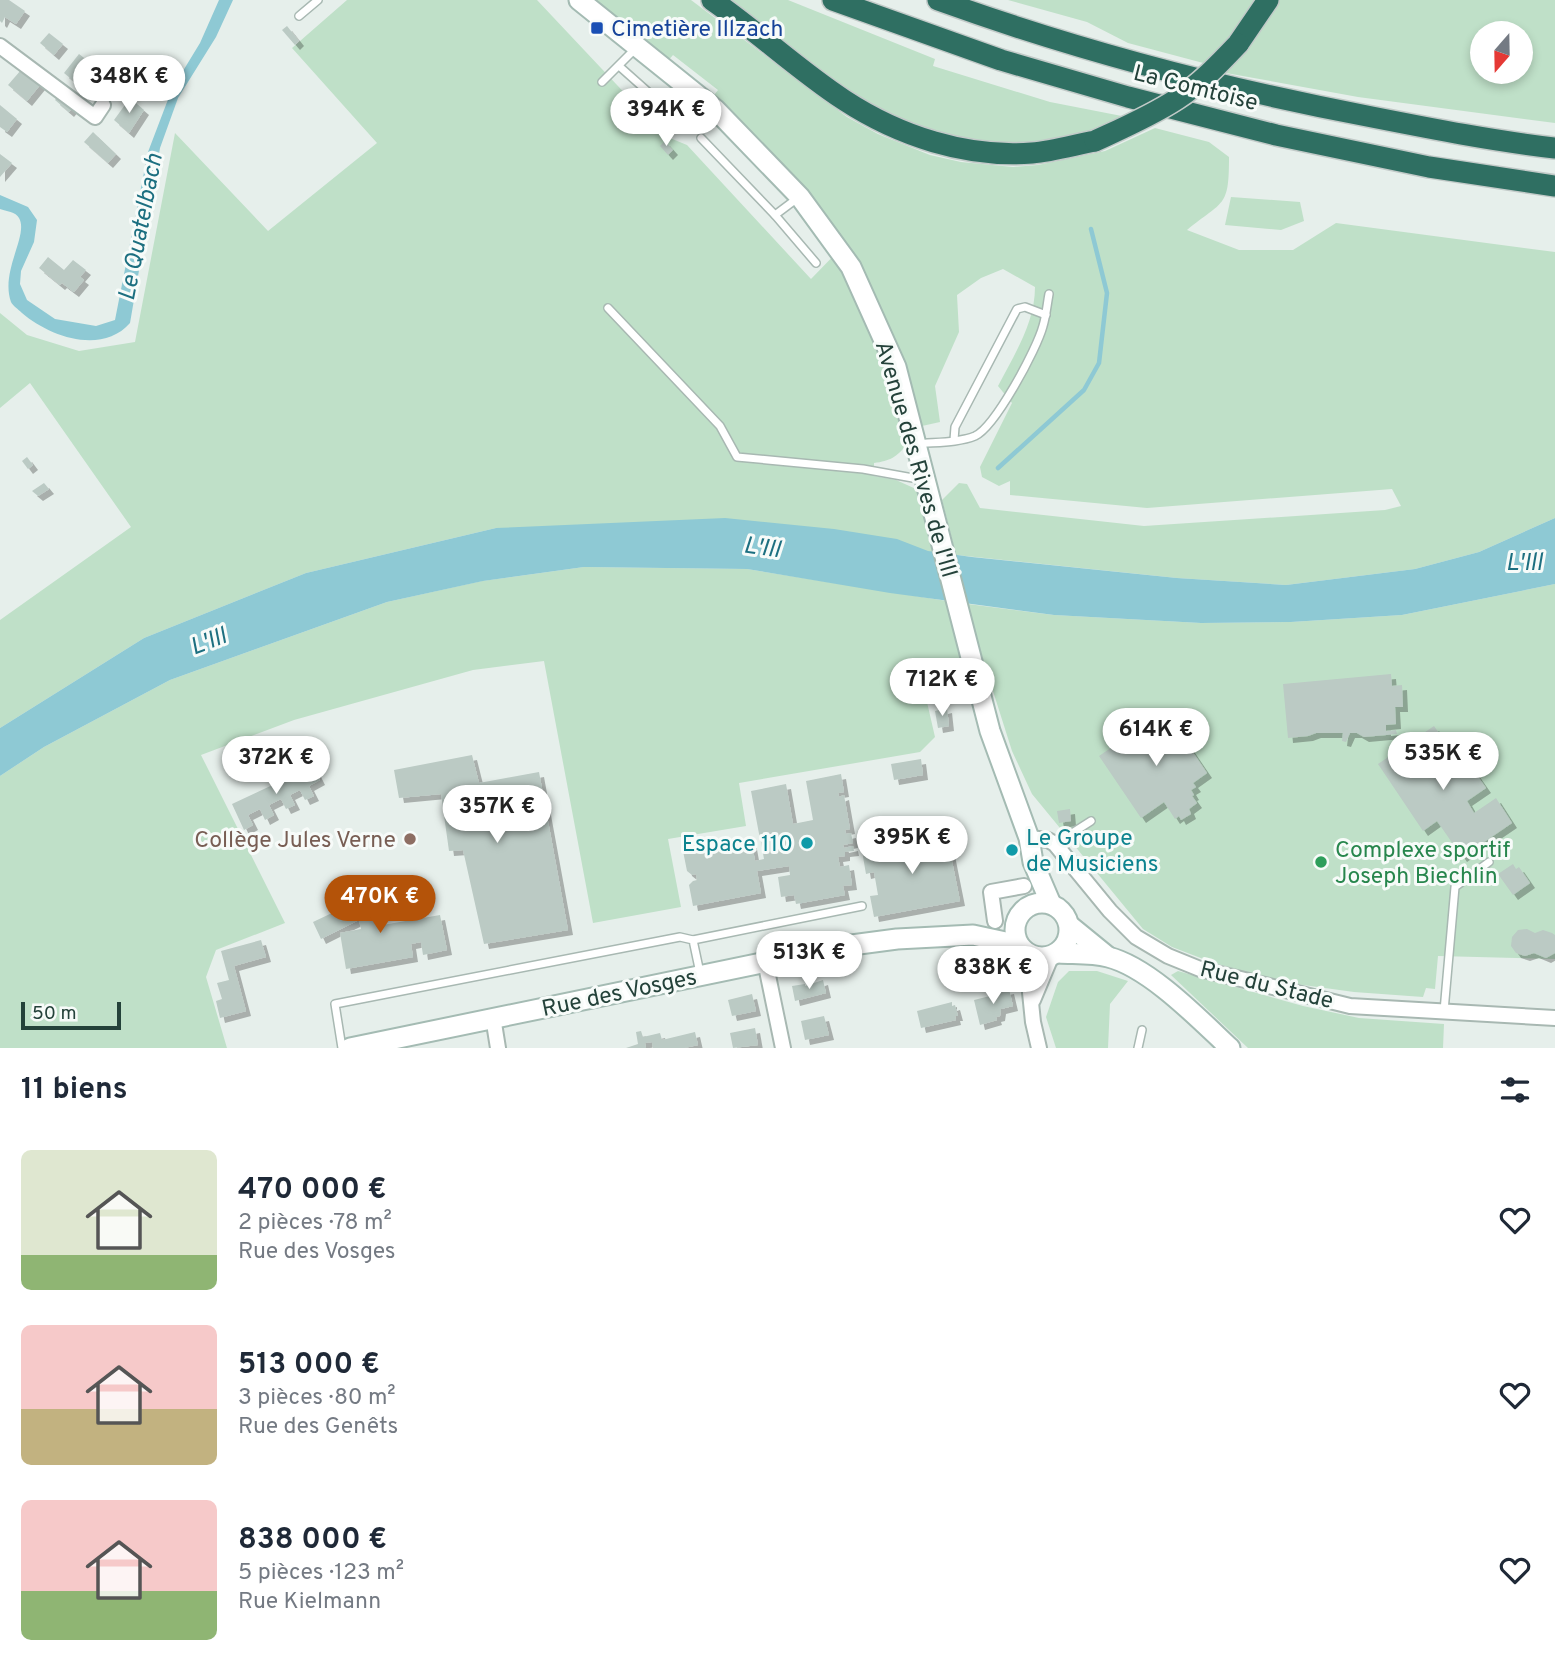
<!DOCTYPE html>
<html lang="fr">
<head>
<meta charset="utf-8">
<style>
  body { margin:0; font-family:Overpass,sans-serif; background:#f2f2f3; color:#1f2937; height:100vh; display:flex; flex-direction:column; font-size:26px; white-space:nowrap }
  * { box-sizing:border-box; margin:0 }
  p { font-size:23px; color:#747a83 }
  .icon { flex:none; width:38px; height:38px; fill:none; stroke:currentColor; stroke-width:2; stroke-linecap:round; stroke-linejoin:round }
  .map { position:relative; height:1048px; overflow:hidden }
  .panel { display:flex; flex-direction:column; background:#fff; flex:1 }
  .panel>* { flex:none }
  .needle { width:46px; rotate:200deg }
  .controls { position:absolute; left:1470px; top:21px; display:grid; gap:14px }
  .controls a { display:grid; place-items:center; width:63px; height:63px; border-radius:50%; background:#fff; box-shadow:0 4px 10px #0003; font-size:35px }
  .scale { position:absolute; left:21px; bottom:18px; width:100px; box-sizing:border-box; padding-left:7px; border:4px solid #24423a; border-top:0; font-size:19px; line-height:24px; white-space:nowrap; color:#24423a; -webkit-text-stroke:5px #f7fbf9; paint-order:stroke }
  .price { position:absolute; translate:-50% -60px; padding:0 16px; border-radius:24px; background:#fff; color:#222; font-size:23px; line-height:46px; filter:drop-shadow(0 2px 4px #0008) }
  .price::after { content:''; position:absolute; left:50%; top:42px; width:21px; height:16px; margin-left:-10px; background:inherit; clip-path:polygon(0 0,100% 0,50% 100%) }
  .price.active { background:#b45309; color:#fff }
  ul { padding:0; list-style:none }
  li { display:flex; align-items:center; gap:21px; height:175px; padding:0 21px }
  li span { display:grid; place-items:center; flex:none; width:196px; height:140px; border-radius:10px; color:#555 }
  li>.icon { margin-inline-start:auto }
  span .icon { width:84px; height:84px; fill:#fffc; stroke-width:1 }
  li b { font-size:30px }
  h2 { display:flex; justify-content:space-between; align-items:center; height:84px; padding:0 21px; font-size:30px }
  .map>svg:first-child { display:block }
  .green { fill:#bfe0c8; fill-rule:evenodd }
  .water { fill:#8ec9d4 }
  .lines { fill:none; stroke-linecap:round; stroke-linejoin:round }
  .stream { stroke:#8ec9d4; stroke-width:4.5 }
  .building { fill:#bbcac4; filter:url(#shadow) }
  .lane-casing { stroke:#a8b8b2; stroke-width:10 }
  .street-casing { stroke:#a8b8b2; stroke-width:18 }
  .secondary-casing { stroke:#a4bbb3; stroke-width:23 }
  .highway-casing { stroke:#c2cac8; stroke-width:24 }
  .lane { stroke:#fff; stroke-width:7 }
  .street { stroke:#fff; stroke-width:14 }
  .secondary { stroke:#fff; stroke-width:19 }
  .highway { stroke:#2f6f62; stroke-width:21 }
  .highway-bridge-casing { stroke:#c2cac8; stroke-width:24; stroke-linecap:butt }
  .highway-bridge { stroke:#2f6f62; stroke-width:21 }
  .transit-dot { fill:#1a4fb4; stroke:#f7fbf9; stroke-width:2.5 }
  .education-dot { fill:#8d6e63; stroke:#f7fbf9; stroke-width:2.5 }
  .culture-dot { fill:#0f9aa8; stroke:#f7fbf9; stroke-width:2.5 }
  .leisure-dot { fill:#2e9e5b; stroke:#f7fbf9; stroke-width:2.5 }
  .labels { text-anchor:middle; stroke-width:6; stroke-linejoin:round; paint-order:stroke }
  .transit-label { font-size:23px; fill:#164399; stroke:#f7fbf9; text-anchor:start }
  .street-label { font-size:23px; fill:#24423a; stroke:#f7fbf9 }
  .culture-label { font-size:23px; fill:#0d838f; stroke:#f7fbf9; text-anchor:start }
  .education-label { font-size:23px; fill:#785e54; stroke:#f7fbf9; text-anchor:end }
  .leisure-label { font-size:23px; fill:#27864d; stroke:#f7fbf9; text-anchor:start }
  .water-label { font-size:24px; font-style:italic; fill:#1c6f80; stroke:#f7fbf9 }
</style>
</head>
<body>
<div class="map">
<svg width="1555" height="1048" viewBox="0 0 1555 1048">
  <defs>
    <filter id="shadow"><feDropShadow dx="5" dy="5" stdDeviation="0" flood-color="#0004"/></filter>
  </defs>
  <rect width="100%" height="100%" fill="#e6efeb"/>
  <g class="green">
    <path d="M347,0H537L665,136L687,145L811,279L844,245L711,99L718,90L673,55L667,62L592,0H691L847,117L878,134L930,155L961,162L1013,167L1038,165L1105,151L1155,128L1209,142L1229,157C1229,208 1224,200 1187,230L1239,250H1293L1336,223L1555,252V518L1479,552L1415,569L1286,585L1177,578L956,555L942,500L959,483L967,484L980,508L1144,526L1385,510L1401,506L1392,489L1147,508L1010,495V481L999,486L982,477L980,467L1012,403L998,386C1014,355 1035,323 1035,287L1003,269L981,278L957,295L959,332L935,386L940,422L904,430L907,444C897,457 890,461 874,463V476L896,480L916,489L923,504L936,553L496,528L306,573L144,638L0,728V620L131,527L30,383L0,408V313L27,335L79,351L135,342L175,133L268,231L377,143L292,48Z"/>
    <polygon points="722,0 788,0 935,59 933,66 1050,102 1132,118 1069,139 1017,145 979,142 923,130 865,103"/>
    <path d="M1008,0H1555V123L1358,97L1226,73L1250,46L1230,40L1207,64L1128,43L1087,22ZM1482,33H1521V72H1482Z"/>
    <polygon points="1231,197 1300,202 1304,221 1281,230 1225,225"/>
    <polygon points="584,567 747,569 947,601 962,659 956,661 957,674 921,676 935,737 920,752 739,783 746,826 668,839 681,907 593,923 544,661 473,670 294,720 201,755 285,923 216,950 206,977 227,1048 0,1048 0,776 44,747 170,680 387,602 482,581"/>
    <polygon points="1555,584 1555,959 1438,956 1435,989 1426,988 1423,997 1354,992 1281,982 1211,962 1172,947 1143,929 1032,794 1012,751 979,647 968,604 1054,615 1201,623 1291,622 1402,615"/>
    <polygon points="1069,971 1097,971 1128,981 1110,1004 1108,1048 1056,1048 1046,1017 1058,982"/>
    <polygon points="1178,971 1303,1006 1359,1018 1444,1024 1443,1048 1248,1048 1171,975"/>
  </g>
  <g class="water">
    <path d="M219,0H233L216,37L178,98L160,148L130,323C102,355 50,337 22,313C18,309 13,306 11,302C0,271 29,235 19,218C16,212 6,211 0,209V195L28,207L37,220L34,242L21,271L20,284L27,300L55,319L96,326L115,320L148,152L172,89L200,43Z"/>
    <polygon points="725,518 834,529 897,539 928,551 972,557 1177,578 1286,585 1415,569 1479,552 1555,518 1555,584 1402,615 1291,622 1201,623 1054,615 890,593 747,569 584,567 483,581 387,602 170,680 44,747 0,776 0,728 144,638 306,573 496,528"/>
  </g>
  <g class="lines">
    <polyline class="stream" points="998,468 1084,390 1099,363 1107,293 1091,229"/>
  </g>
  <g class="building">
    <polygon points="0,0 9,0 25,11 16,24 5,17 2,23 0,21"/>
    <polygon points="287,26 299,41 295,45 282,30"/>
    <polygon points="49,33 63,44 54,55 40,43"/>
    <polygon points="79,54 92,64 76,83 64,73"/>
    <polygon points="21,70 40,85 27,101 8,85"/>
    <polygon points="59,95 73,107 69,112 55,100"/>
    <polygon points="130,98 144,110 129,133 114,120"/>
    <polygon points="0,105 17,119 7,132 0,127"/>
    <polygon points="93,132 116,154 108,163 84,142"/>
    <polygon points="665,141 673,150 668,155 660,146"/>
    <polygon points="0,154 12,163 0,177"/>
    <polygon points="48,257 64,270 73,260 86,270 80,277 84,280 74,292 62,283 60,285 39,268"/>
    <polygon points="27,457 33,465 28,469 22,461"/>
    <polygon points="44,483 49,489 38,496 32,491"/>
    <polygon points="1391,674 1392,686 1402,685 1403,707 1395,707 1396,724 1386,725 1386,731 1396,730 1397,734 1364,737 1357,733 1350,733 1346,742 1342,741 1343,733 1316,733 1308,736 1288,738 1283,684"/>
    <polygon points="947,708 949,726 938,728 935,711"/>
    <polygon points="1165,711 1207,773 1193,783 1196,787 1191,790 1194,795 1192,796 1197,803 1189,809 1191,814 1181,820 1179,816 1175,819 1164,802 1141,818 1099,756"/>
    <polygon points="1434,726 1457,759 1463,755 1486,788 1467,801 1474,813 1496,798 1512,823 1462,857 1437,821 1423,831 1378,764"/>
    <polygon points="472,755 479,783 539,772 568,930 484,944 463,850 449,851 441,794 399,798 394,770"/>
    <polygon points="921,759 923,775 894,780 891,764"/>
    <polygon points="313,766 320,780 309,786 314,796 305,800 300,790 290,795 295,805 286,809 281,799 269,805 274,815 265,820 260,809 248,815 253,825 244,830 232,804"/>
    <polygon points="841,774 844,792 838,793 839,797 844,795 850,829 845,830 846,834 851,833 853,843 843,845 844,848 853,846 854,851 845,852 845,856 838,857 840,867 849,865 852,885 843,886 845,895 796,904 794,895 781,897 778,877 790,875 789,866 757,871 761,893 693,906 689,885 693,881 697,880 696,874 692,875 687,871 683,851 751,839 755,861 764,859 761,842 767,841 766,838 760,839 751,791 786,784 793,824 813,820 806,781"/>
    <polygon points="1070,809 1071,821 1059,823 1057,811"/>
    <polygon points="947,836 960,901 874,917 870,896 878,895 874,872 866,874 862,851"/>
    <polygon points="1513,864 1516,869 1519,867 1530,883 1513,895 1498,874"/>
    <polygon points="370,895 379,912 372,915 377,926 440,915 447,950 423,955 421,942 411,944 413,957 346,969 340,933 361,929 359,920 321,939 313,922"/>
    <polygon points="1527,929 1535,933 1543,930 1552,933 1555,935 1555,953 1546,958 1534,953 1525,956 1516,953 1511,946 1512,937 1518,930"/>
    <polygon points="261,940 266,957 234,966 246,1011 220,1018 216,1001 222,999 217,983 229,980 221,951"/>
    <polygon points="823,980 826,993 795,1001 792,986 805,984 805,986"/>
    <polygon points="1003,987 1004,990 1009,989 1013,1006 1001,1009 1000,1016 996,1017 997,1020 980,1025 974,1000 990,996 989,994"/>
    <polygon points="752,994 756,1011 732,1016 728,1000"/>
    <polygon points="952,1002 952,1006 955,1005 958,1016 955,1016 956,1020 921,1028 917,1011"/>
    <polygon points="824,1016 829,1035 805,1040 801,1021"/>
    <polygon points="755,1028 758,1045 733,1048 730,1033"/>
    <polygon points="641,1031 643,1037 660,1033 662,1040 695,1032 698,1045 684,1048 653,1048 652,1042 645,1043 646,1048 626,1048 638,1044 636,1032"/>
  </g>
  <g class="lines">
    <g class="lane-casing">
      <g id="lane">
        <polyline points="299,16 318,0"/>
        <polyline points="619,66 683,123"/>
        <polyline points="602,82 636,48"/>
        <polyline points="701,138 775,215 816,263"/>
        <polyline points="775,215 799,197"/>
        <polyline points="608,308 720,426 737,457 863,469 924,480"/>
        <polyline points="954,440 955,427 1017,309 1025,307 1046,315"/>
        <path d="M916,444C935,442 958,443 975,436C995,427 1037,349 1043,326C1046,316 1047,305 1049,294"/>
        <polyline points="1055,844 1091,821"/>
        <polyline points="693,940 862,906"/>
        <polyline points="1444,1011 1455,887 1489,862"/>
        <polyline points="342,1048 335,1004 680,937 693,940 700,973"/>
        <polyline points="1138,1048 1142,1030"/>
      </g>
    </g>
    <g class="street-casing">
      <g id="street">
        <polyline points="0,46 95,117 103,105"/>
        <polyline points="1029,838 1048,840 1055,844 1110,911 1136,937 1168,956 1200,969 1350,1006 1555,1018"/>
        <polyline points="995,921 991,892 1024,886"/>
        <polyline points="1026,953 1033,1022 1039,1048"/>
        <polyline points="765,961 783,1048"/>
        <polyline points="1033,1000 1051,957"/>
        <polyline points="493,1017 498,1048"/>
      </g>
    </g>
    <g class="secondary-casing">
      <g id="secondary">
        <polyline points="579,0 716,110 800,197 851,267 896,367 990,731 1029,838 1033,862 1051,904"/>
        <circle cx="1042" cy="930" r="27"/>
        <polyline points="1069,925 1107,956"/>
        <path d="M1059,953C1074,954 1093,953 1108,957C1149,967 1199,1019 1230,1048"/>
        <polyline points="350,1048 844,946 897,939 973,935 1019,945"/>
      </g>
    </g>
    <g class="highway-casing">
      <g id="highway">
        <path d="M712,0C757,31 798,70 844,100C899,136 966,158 1032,153C1053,151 1074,145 1095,141"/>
        <polyline points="833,0 1001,60 1128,97 1276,135 1429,167 1555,186"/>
        <path d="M938,0C1079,51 1225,89 1372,117C1433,129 1494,141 1555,148"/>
        <polyline points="1238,44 1268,0"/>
      </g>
    </g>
    <use href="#lane" class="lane"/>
    <use href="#street" class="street"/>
    <use href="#secondary" class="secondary"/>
    <use href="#highway" class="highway"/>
    <g class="highway-bridge-casing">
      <path id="highway-bridge" d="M1095,141C1123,128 1151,116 1177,99C1200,84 1219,64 1238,44"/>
    </g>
    <use href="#highway-bridge" class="highway-bridge"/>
  </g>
  <rect class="transit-dot" x="590" y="21" width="14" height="14" rx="3.5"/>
  <circle class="education-dot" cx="410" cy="839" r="7"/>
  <g class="culture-dot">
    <circle cx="807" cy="843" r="7"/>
    <circle cx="1012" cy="850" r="7"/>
  </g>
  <circle class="leisure-dot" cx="1321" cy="862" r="7"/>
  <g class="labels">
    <g class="transit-label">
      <text x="611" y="36">Cimetière Illzach</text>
    </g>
    <g class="street-label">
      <text transform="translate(1196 87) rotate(14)" y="8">La Comtoise</text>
      <text transform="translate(917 459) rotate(74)" y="8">Avenue des Rives de l'Ill</text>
      <text transform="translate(1267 984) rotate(14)" y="8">Rue du Stade</text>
      <text transform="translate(619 992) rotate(-12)" y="8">Rue des Vosges</text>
    </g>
    <g class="culture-label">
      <text x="1026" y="845">Le Groupe<tspan x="1026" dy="26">de Musiciens</tspan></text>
      <text x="793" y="851" text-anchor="end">Espace 110</text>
    </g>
    <g class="education-label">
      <text x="396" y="847">Collège Jules Verne</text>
    </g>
    <g class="leisure-label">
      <text x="1335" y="857">Complexe sportif<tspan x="1335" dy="26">Joseph Biechlin</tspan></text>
    </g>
    <g class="water-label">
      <text transform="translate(140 227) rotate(-79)" y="8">Le Quatelbach</text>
      <text transform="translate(762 547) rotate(8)" y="8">L'Ill</text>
      <text x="1524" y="570">L'Ill</text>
      <text transform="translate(208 641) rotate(-21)" y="8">L'Ill</text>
    </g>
  </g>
</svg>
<div class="controls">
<a><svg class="needle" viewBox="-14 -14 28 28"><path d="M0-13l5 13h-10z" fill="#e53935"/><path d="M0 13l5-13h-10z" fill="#747a83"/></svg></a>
</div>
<div class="scale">50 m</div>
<b class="price" style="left:129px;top:115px">348K €</b>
<b class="price" style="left:666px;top:148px">394K €</b>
<b class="price" style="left:942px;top:718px">712K €</b>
<b class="price" style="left:1156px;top:768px">614K €</b>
<b class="price" style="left:1443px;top:792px">535K €</b>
<b class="price" style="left:276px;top:796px">372K €</b>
<b class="price" style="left:497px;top:845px">357K €</b>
<b class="price" style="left:912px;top:876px">395K €</b>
<b class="price active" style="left:380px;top:935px">470K €</b>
<b class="price" style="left:809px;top:991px">513K €</b>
<b class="price" style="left:993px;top:1006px">838K €</b>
</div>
<section class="panel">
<h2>11 biens<svg class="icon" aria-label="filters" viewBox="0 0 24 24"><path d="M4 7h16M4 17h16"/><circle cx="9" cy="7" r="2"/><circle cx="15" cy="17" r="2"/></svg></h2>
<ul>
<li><span style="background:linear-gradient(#dfe7d0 75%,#8fb573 0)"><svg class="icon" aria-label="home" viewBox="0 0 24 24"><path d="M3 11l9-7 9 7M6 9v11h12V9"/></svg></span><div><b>470 000 €</b><p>2 pièces · 78 m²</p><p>Rue des Vosges</p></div><svg class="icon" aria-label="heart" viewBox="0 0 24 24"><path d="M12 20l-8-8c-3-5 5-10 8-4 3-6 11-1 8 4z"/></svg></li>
<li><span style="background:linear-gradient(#f6c9c9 60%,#c2b280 0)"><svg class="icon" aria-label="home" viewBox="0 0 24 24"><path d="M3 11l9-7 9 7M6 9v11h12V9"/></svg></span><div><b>513 000 €</b><p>3 pièces · 80 m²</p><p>Rue des Genêts</p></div><svg class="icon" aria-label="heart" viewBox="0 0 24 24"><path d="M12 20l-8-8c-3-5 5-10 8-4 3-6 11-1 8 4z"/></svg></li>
<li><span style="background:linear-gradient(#f6c9c9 65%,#8fb573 0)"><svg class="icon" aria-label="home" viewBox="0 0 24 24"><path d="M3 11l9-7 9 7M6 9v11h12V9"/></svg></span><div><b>838 000 €</b><p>5 pièces · 123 m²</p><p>Rue Kielmann</p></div><svg class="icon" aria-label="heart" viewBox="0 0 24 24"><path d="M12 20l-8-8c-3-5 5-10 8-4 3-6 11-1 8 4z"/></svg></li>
</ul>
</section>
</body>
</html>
